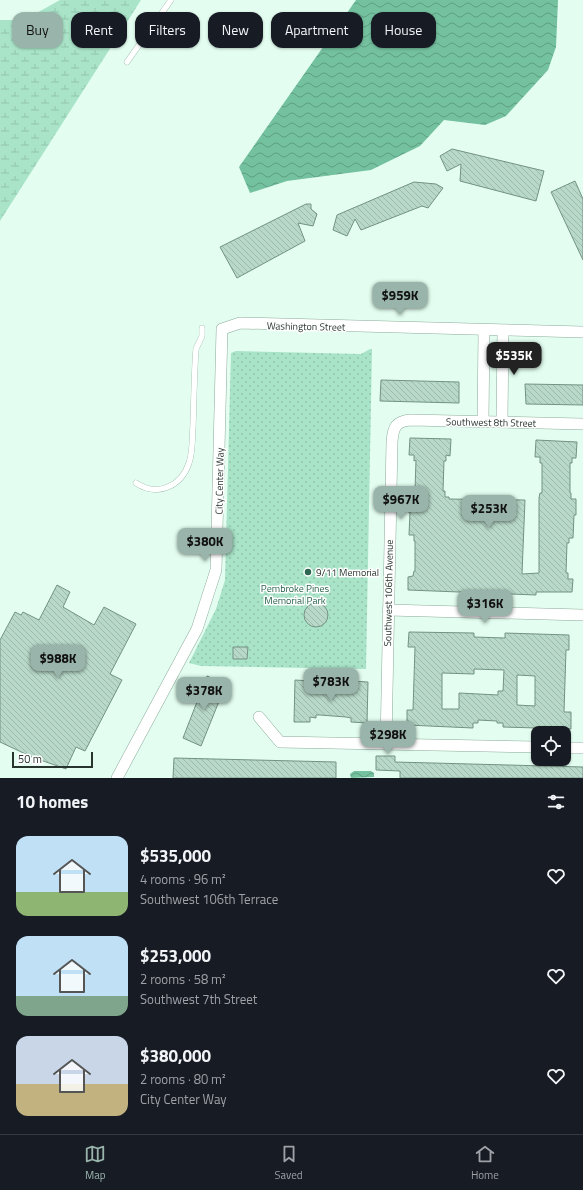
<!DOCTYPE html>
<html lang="en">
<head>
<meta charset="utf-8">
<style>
  body { margin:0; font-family:"Titillium Web",sans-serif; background:#242831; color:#f1f3f6; height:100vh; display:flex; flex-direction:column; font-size:15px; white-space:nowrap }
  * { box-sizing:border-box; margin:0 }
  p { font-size:13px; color:#9ea1a6 }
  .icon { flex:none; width:22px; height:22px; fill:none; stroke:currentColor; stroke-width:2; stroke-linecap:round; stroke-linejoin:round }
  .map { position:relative; height:778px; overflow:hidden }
  .panel { display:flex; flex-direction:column; background:#171b24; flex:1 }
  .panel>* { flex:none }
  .banner { position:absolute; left:12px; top:12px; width:559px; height:36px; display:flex; gap:8px }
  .tools { position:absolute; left:531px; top:726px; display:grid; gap:8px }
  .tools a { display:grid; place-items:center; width:40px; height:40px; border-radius:8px; background:#171b24; box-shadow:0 1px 3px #0004; font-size:20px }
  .scale { position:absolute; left:12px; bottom:10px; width:81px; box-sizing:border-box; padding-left:4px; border:2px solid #28352e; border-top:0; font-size:11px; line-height:14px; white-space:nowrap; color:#28352e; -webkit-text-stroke:3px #fff; paint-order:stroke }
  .price { position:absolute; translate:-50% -34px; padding:0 9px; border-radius:8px; background:#99b4ab; color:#111; font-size:13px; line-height:26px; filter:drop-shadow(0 1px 2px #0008) }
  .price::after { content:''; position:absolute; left:50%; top:24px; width:12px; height:9px; margin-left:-6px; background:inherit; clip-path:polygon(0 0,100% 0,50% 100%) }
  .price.active { background:#222; color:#fff }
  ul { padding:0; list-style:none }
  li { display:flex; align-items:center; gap:12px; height:100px; padding:0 16px }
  li span { display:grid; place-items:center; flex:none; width:112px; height:80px; border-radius:12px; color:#555 }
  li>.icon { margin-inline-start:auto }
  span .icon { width:48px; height:48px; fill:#fffc; stroke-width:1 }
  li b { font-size:17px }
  h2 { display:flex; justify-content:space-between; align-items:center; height:48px; padding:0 16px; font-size:17px }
  .pill { padding:0 14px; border-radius:12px; background:#171b24; box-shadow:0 1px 3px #0004; font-size:14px; line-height:36px }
  .pill.active { background:#99b4ab; color:#111 }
  .dock { display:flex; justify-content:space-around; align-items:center; height:56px; border-top:1px solid #363941; background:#171b24; font-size:11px; color:#9ea1a6 }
  .dock a { display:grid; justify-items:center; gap:2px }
  .dock .active { color:#99b4ab }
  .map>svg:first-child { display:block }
  .green { fill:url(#green-dots) }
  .wetland { fill:url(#wetland-marsh) }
  .water { fill:url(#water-waves) }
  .building { fill:url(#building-back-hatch); stroke:#739283; fill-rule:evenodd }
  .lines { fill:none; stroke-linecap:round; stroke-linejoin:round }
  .lane-casing { stroke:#8bab9b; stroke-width:6 }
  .street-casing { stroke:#8bab9b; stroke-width:12 }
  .lane { stroke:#fff; stroke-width:5.5 }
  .street { stroke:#fff; stroke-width:11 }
  .poi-dot { fill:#2d664f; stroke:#fff; stroke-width:1.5 }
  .labels { text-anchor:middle; stroke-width:3; stroke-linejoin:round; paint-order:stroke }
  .street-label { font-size:10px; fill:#28352e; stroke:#fff }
  .poi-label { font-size:10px; fill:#28352e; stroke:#fff; text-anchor:start }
  .park-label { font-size:10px; fill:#27614a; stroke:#fff }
</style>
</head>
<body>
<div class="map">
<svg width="583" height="778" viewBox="0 0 583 778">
  <defs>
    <pattern id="green-dots" width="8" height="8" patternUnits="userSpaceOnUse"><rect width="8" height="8" fill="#a9e4c8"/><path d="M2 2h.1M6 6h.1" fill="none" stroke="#91c4ac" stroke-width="1.8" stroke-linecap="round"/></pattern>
    <pattern id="wetland-marsh" width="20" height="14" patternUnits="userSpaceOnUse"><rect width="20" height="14" fill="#a9e4c8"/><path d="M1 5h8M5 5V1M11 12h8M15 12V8" fill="none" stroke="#91c4ac"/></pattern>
    <pattern id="water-waves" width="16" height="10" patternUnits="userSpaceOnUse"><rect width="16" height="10" fill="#74c19f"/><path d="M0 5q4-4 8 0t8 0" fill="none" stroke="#5f9e82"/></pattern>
    <pattern id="building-back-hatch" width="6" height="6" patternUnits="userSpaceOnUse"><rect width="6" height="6" fill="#b8d9c9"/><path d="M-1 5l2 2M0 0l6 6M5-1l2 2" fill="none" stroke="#9ebbad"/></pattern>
  </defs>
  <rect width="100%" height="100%" fill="#e3fef0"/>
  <polygon class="green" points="370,349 372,349 366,669 201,666 189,663 216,609 225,580 231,353 236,351 361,354"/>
  <polygon class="wetland" points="60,0 141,0 0,221 0,20 24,20"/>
  <g class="water">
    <polygon points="356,0 558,0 556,47 548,70 506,116 485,125 444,120 420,146 371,170 287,181 250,193 239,167"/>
    <polygon points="354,771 371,771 374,773 374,777 351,778 350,774"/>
  </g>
  <g class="building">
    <polygon points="452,149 544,171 536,201 460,181 461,164 447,171 440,156"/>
    <polygon points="575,181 583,199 583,260 551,192"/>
    <polygon points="414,182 436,184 443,188 428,208 422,206 361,230 355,219 347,236 333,230 337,215"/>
    <polygon points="306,204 311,204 311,209 317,214 313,226 298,223 305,241 237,278 220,247"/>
    <polygon points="381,380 459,382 459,403 380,401"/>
    <polygon points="525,384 583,385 583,405 526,404"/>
    <polygon points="410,438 451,439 450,456 446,455 446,461 444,461 443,491 445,491 445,497 449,497 449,499 525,500 522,574 539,573 539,498 540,493 542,493 542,463 540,463 540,457 535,457 536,440 577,442 576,458 572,458 572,463 570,463 570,493 571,493 571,499 576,499 576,515 574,515 573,538 569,538 569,543 567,543 566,573 568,573 568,579 573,579 572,592 536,592 536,595 408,590 408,577 413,576 414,571 415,571 415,541 414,541 414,535 409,535 410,512 408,512 408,496 414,496 414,491 415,490 416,460 414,461 414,455 409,455"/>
    <polygon points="57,585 70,592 63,607 94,625 104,607 136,624 110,674 122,680 85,751 76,747 66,769 32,757 0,742 0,640 15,612 21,615 23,612 39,620"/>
    <circle cx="316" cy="615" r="12"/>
    <path d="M409,632L474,633V637L505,638V633L569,635V650H566L564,712H571V729L503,727V723H497V721L478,720V723H473V728L407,725V710H413L415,647H408ZM474,669L504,670L503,691H498V695L459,693V709H442V673L474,674ZM517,675L535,676V706L517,705Z"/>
    <polygon points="233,647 248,647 247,659 233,659"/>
    <polygon points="207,676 226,684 201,746 183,738"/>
    <polygon points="295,680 311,681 311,685 317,685 321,687 342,688 346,688 346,686 352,686 352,681 368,682 367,723 351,722 351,718 346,717 320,715 316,715 316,718 310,717 310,722 294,722"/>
    <polygon points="376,756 395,756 395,762 583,767 583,778 400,778 400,771 376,770"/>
    <polygon points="174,758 336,762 336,778 173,778"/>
  </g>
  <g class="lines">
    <g class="lane-casing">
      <g id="lane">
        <polyline points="127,62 171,0"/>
        <path d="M136,483C157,497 181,487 189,463C193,451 192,438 193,426C194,400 194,374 196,349L202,336V328"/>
      </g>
    </g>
    <g class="street-casing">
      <g id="street">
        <polyline points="483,421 484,330"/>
        <polyline points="502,421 503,331"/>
        <polyline points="388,610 583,615"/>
        <polyline points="259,717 280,742 538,747"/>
        <path d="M386,744L392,442C393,427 396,421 411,420L583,424"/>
        <polyline points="564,748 583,748"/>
        <polyline points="117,778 197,629 216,570 222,329 240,323 583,332"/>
      </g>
    </g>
    <use href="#lane" class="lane"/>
    <use href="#street" class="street"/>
  </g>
  <circle class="poi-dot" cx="308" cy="572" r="4"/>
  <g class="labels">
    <g class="street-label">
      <text transform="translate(306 326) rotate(1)" y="4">Washington Street</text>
      <text transform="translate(491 422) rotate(1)" y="4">Southwest 8th Street</text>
      <text transform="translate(219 481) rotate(-89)" y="4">City Center Way</text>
      <text transform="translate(388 593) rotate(-89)" y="4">Southwest 106th Avenue</text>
    </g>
    <g class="poi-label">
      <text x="316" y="576">9/11 Memorial</text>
    </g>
    <g class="park-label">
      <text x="295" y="592">Pembroke Pines<tspan x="295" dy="12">Memorial Park</tspan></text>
    </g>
  </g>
</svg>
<div class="tools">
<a><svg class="icon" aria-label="locate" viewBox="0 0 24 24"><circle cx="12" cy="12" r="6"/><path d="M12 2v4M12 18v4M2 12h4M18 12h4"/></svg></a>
</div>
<div class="scale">50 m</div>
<b class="price" style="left:400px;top:316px">$959K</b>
<b class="price active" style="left:514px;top:376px">$535K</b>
<b class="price" style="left:401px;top:520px">$967K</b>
<b class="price" style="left:489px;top:529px">$253K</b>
<b class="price" style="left:205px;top:562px">$380K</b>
<b class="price" style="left:485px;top:624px">$316K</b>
<b class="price" style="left:58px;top:679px">$988K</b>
<b class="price" style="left:331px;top:702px">$783K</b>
<b class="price" style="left:204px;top:711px">$378K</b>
<b class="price" style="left:388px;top:755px">$298K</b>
<div class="banner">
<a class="pill active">Buy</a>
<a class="pill">Rent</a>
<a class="pill">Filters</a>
<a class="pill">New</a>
<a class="pill">Apartment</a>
<a class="pill">House</a>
</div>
</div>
<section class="panel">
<h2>10 homes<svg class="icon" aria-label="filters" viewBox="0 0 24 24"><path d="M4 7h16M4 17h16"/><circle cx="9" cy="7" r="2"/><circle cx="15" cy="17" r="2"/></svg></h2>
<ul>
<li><span style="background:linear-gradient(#bfe0f5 70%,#8fb573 0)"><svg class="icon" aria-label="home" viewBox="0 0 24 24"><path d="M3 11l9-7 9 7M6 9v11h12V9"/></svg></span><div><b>$535,000</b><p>4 rooms · 96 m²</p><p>Southwest 106th Terrace</p></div><svg class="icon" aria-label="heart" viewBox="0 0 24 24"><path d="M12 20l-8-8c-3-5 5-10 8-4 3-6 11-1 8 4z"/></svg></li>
<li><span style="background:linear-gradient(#bfe0f5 75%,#7fa58c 0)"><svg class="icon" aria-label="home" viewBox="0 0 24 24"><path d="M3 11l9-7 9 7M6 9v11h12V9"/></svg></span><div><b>$253,000</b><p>2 rooms · 58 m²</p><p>Southwest 7th Street</p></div><svg class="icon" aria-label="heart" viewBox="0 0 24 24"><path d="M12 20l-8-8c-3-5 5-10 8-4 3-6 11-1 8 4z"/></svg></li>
<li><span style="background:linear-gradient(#c9d6e8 60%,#c2b280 0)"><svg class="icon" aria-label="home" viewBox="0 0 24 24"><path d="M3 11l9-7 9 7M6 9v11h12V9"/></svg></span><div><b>$380,000</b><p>2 rooms · 80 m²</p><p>City Center Way</p></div><svg class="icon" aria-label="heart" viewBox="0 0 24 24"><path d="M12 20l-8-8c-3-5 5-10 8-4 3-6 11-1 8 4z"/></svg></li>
</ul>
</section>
<nav class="dock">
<a class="active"><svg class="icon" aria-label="map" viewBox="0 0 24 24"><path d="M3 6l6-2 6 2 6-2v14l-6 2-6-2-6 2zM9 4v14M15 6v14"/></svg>Map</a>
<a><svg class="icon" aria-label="saved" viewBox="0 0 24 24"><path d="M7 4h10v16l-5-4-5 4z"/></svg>Saved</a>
<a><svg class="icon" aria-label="home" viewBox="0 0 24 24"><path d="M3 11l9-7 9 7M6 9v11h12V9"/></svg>Home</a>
</nav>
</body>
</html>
